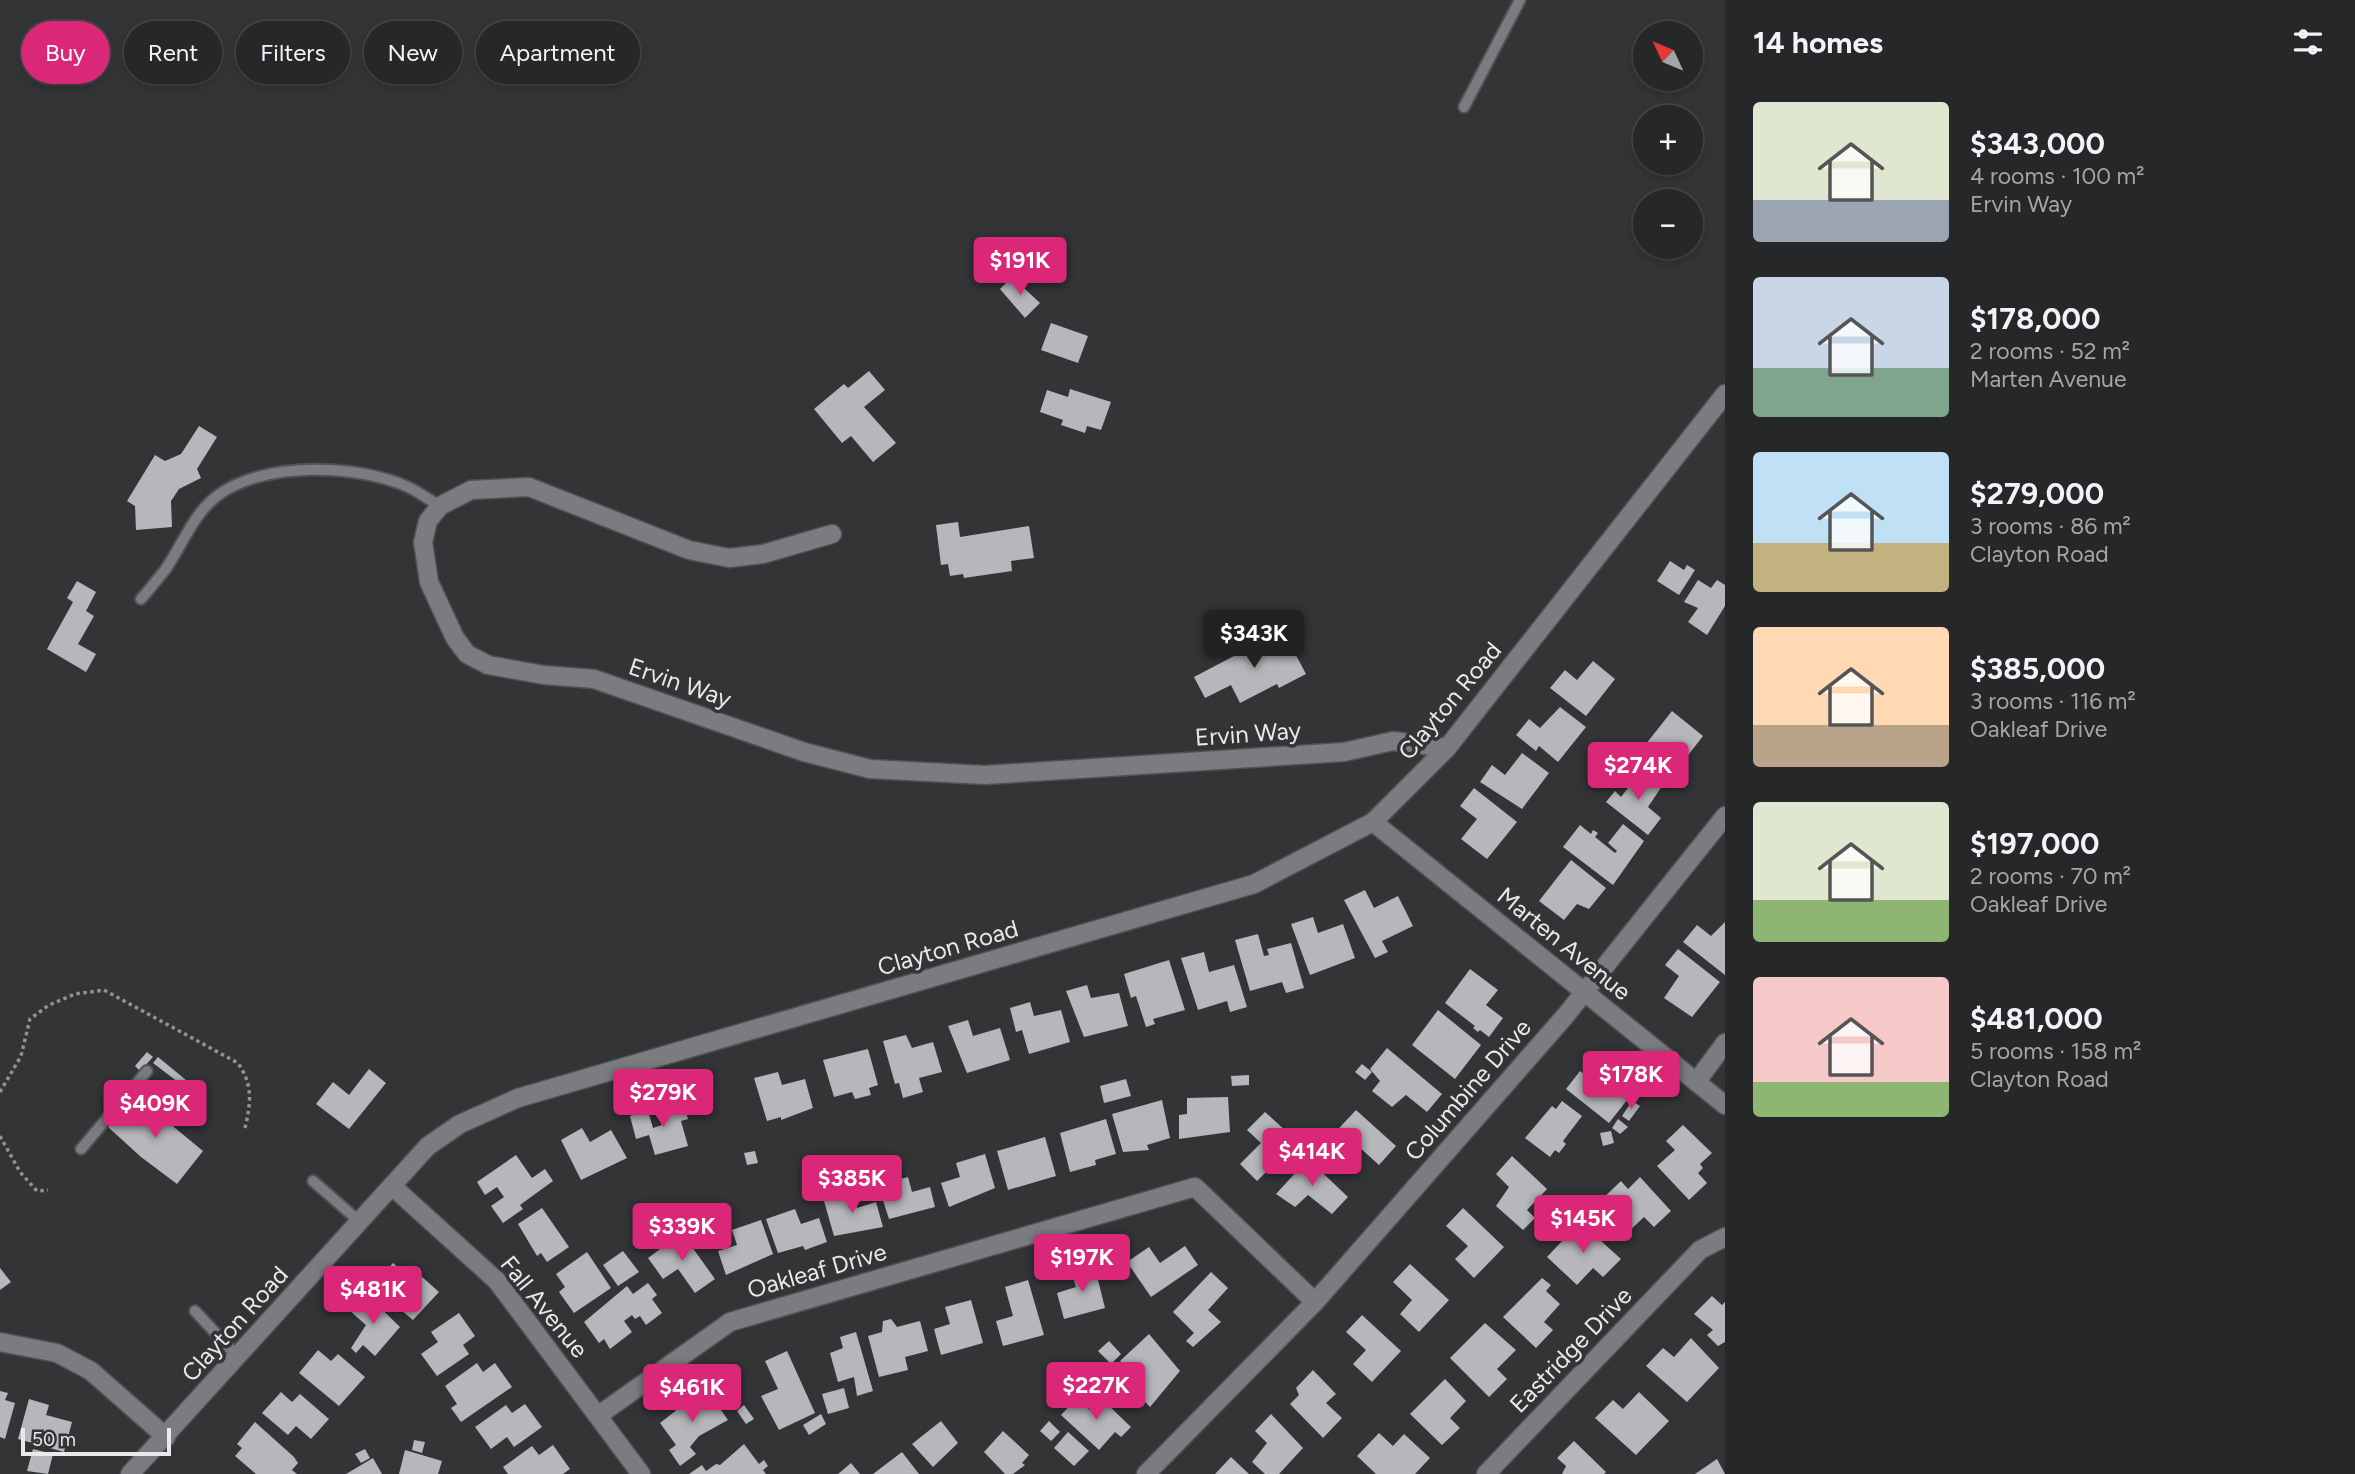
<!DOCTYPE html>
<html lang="en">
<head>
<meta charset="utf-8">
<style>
  body { margin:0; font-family:Figtree,sans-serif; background:#2e2f30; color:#f1f3f6; height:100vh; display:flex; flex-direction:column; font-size:26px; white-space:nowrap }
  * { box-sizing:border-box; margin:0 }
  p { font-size:23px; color:#a4a5a8 }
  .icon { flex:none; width:38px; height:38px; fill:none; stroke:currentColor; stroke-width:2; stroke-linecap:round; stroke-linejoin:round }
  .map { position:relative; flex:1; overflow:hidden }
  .side { display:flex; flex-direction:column; background:#262728; width:630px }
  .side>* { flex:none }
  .top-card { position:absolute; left:21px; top:21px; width:665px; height:63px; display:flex; gap:14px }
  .needle { width:46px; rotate:314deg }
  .tools { position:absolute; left:1633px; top:21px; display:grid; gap:14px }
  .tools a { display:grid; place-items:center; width:70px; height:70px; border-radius:50%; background:#262728; box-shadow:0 4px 10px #0003,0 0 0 2px #424445; font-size:35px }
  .scale { position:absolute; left:21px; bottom:18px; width:150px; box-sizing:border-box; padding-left:7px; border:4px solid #e8e9ea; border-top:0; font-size:19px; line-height:24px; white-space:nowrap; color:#e8e9ea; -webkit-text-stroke:5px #323436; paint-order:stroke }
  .price { position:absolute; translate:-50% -60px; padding:0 16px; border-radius:7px; background:#db2777; color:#fff; font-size:23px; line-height:46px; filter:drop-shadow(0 2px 4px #0008) }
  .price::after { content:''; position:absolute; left:50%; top:42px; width:21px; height:16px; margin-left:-10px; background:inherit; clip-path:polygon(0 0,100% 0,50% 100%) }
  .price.selected { background:#222; color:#fff }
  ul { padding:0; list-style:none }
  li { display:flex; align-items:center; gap:21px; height:175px; padding:0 28px }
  li span { display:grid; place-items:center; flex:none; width:196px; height:140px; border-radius:7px; color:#555 }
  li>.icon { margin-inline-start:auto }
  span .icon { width:84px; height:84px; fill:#fffc; stroke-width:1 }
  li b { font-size:30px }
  h2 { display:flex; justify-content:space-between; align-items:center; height:84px; padding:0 28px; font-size:30px }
  .pill { padding:0 24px; border-radius:32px; background:#262728; box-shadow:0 4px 10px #0003,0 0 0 2px #424445; font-size:24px; line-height:63px }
  .pill.selected { background:#db2777; color:#fff }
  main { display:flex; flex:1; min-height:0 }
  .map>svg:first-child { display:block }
  .building { fill:#b5b7ba }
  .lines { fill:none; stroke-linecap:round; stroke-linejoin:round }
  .service-casing { stroke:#505153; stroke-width:14 }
  .minor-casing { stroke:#505153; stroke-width:21 }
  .tertiary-casing { stroke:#505153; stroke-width:21 }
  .path { stroke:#909293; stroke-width:3.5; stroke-dasharray:3.5 3.5; stroke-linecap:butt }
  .service { stroke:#7a7c7f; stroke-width:10 }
  .minor { stroke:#7a7c7f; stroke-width:18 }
  .tertiary { stroke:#7a7c7f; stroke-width:18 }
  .labels { text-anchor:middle; stroke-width:7; stroke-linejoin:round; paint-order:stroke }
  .street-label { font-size:24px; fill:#e8e9ea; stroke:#323436 }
</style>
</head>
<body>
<main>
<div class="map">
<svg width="1725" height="1474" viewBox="0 0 1725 1474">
  <rect width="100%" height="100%" fill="#323436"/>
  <g class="building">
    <polygon points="1012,277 1040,303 1025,318 1000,289"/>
    <polygon points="1051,323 1088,336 1078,363 1041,350"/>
    <polygon points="869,371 885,390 864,407 896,443 873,462 851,436 842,443 814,409 844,384 848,388"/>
    <polygon points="1070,389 1111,402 1101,430 1087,426 1085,433 1061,425 1063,420 1040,412 1047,390 1068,397"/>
    <polygon points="199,426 217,437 197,469 201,478 179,489 171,501 172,527 136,530 135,506 127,501 155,455 165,461 181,454"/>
    <polygon points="958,522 960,537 1029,526 1034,558 1011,561 1012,571 964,578 963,574 950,576 948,564 941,565 936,525"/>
    <polygon points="1670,561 1684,570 1687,565 1695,570 1679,595 1657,581"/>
    <polygon points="1698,580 1711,588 1717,580 1725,585 1725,606 1707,635 1688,622 1698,608 1684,602"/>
    <polygon points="77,581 96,592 86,611 94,616 78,644 96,654 86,672 47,649 73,602 67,598"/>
    <polygon points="1283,631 1306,674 1279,688 1277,684 1240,703 1231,685 1205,698 1194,677 1251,647 1255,654 1268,647 1265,641"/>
    <polygon points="1593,661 1615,679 1586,716 1550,688 1565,670 1577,680"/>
    <polygon points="1560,707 1586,727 1558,762 1539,746 1536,751 1516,735 1529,719 1540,728"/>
    <polygon points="1672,711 1703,736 1682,763 1679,760 1666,776 1638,754"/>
    <polygon points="1522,753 1549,773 1522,809 1480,782 1492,765 1505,775"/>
    <polygon points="1642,770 1662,786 1648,807 1661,818 1648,835 1606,802 1615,791 1621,797"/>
    <polygon points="1474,788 1517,822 1487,859 1461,839 1477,819 1460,806"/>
    <polygon points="1623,824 1644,841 1613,885 1563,847 1580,825 1591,834 1593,830 1598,833 1595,837 1615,853 1617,851 1608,843"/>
    <polygon points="1571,860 1606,888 1589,909 1577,904 1564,920 1539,901"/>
    <polygon points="1365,890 1374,908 1398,896 1413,926 1382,941 1388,952 1375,958 1344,900"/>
    <polygon points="1313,917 1318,933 1343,924 1355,958 1310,975 1291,924"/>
    <polygon points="1725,922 1725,975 1683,942 1697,925 1711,936"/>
    <polygon points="1258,934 1264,956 1269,955 1267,949 1291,943 1304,988 1286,993 1282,982 1250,991 1235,940"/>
    <polygon points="1678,949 1720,982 1692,1017 1664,998 1679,976 1665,965"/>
    <polygon points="1204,952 1209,972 1234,965 1247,1007 1230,1012 1227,1001 1198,1010 1181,958"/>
    <polygon points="1169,960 1185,1010 1153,1019 1155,1024 1146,1027 1136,996 1131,998 1124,974"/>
    <polygon points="1470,969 1498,990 1486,1005 1503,1018 1489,1037 1480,1030 1478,1032 1473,1028 1475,1026 1445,1003"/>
    <polygon points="1087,985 1091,998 1119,993 1128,1026 1084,1037 1066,991"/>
    <polygon points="1030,1002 1034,1016 1061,1010 1070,1042 1029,1054 1022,1030 1016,1032 1010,1008"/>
    <polygon points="1438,1010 1481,1045 1455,1079 1412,1045"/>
    <polygon points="968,1020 973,1036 1000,1028 1010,1060 967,1073 948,1026"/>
    <polygon points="906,1035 912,1048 933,1042 942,1072 919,1078 923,1092 903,1098 899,1083 895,1084 883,1041"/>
    <polygon points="1387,1048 1442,1094 1427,1112 1406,1095 1392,1107 1372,1091 1380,1081 1370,1069"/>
    <polygon points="868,1049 878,1085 869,1088 871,1095 855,1099 852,1092 834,1097 823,1060"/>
    <polygon points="147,1052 153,1057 140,1071 135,1066"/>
    <polygon points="158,1057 186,1080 182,1085 153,1063"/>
    <polygon points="1362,1064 1372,1072 1365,1080 1355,1072"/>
    <polygon points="369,1069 386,1083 349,1129 316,1104 333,1082 349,1095"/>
    <polygon points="1580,1071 1604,1089 1615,1075 1635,1090 1609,1123 1566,1089"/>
    <polygon points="778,1072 782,1085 805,1079 813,1108 781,1120 781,1117 767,1121 754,1078"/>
    <polygon points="1249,1075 1249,1085 1232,1086 1231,1076"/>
    <polygon points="1126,1079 1131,1096 1104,1103 1100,1086"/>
    <polygon points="135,1095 203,1151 177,1184 141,1157 108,1127"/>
    <polygon points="1228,1097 1230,1132 1179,1139 1179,1115 1187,1114 1187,1098"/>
    <polygon points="1162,1100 1170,1138 1147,1145 1149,1150 1123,1152 1112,1114"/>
    <polygon points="683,1101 688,1119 681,1121 688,1146 655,1155 649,1135 636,1139 630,1116 648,1111 653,1128 662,1125 661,1122 667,1120 662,1107"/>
    <polygon points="1562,1101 1582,1116 1563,1141 1566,1144 1559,1153 1555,1150 1550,1157 1525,1138 1552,1106 1556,1109"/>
    <polygon points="1632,1101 1640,1106 1629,1121 1622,1116"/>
    <polygon points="1356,1110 1396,1146 1379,1165 1358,1146 1346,1159 1327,1141"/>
    <polygon points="1265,1112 1297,1141 1257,1181 1240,1164 1261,1143 1247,1130"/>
    <polygon points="1106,1119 1116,1154 1095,1160 1096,1165 1070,1172 1060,1133"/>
    <polygon points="1618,1119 1628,1127 1620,1134 1612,1128"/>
    <polygon points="1683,1125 1712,1153 1700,1164 1703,1168 1698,1173 1707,1183 1689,1200 1657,1166 1675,1150 1666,1141"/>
    <polygon points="582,1128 590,1142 611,1130 627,1158 581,1180 561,1140"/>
    <polygon points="1611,1131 1614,1143 1603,1146 1600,1133"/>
    <polygon points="1045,1137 1056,1176 1008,1190 997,1151"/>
    <polygon points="755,1151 758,1163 747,1165 744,1153"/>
    <polygon points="985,1154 995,1188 949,1207 941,1183 960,1177 956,1163"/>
    <polygon points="516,1155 532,1178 545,1169 553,1181 520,1205 523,1209 503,1223 491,1206 504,1197 497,1187 485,1195 477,1182"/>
    <polygon points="1512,1156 1547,1189 1527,1210 1535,1218 1523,1230 1496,1206 1509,1187 1496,1174"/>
    <polygon points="1308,1159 1348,1197 1332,1214 1308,1195 1295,1207 1276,1194"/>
    <polygon points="908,1177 912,1192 930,1187 935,1207 889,1219 878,1185"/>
    <polygon points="1640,1177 1671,1211 1654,1227 1644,1217 1626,1234 1618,1225 1614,1228 1602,1216 1606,1210 1599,1202 1621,1181 1628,1189"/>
    <polygon points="853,1192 857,1208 876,1202 883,1227 834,1236 824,1201"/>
    <polygon points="542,1208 569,1247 547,1262 541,1253 537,1256 518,1224"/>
    <polygon points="1463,1208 1504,1247 1474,1278 1455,1259 1468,1246 1446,1226"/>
    <polygon points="795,1209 801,1224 819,1218 827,1242 805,1250 803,1246 778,1253 766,1219"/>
    <polygon points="761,1220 773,1254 726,1275 718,1251 737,1245 732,1230"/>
    <polygon points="1580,1222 1621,1259 1603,1277 1593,1268 1577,1285 1547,1257"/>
    <polygon points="682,1233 715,1279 695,1293 678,1269 663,1279 648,1258"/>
    <polygon points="1185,1246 1198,1265 1151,1297 1127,1262 1149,1247 1160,1263"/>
    <polygon points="623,1251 639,1272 618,1286 603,1265"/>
    <polygon points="587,1252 611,1288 574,1313 559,1292 565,1287 556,1274"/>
    <polygon points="393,1263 406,1275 412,1268 439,1292 413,1320 372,1286"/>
    <polygon points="1094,1264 1105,1308 1064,1319 1057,1293 1076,1287 1071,1270"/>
    <polygon points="1410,1264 1449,1300 1419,1332 1400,1314 1412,1300 1393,1282"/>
    <polygon points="0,1268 11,1282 0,1290"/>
    <polygon points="1211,1272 1228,1288 1208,1310 1221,1322 1193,1347 1186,1341 1194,1333 1173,1312"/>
    <polygon points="1542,1278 1551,1285 1546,1291 1560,1304 1544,1322 1553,1330 1536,1348 1503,1317"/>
    <polygon points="1028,1280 1044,1335 1003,1346 996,1321 1013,1316 1005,1287"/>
    <polygon points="648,1283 657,1295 652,1299 662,1313 646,1325 640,1316 635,1319 632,1315 624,1321 632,1332 610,1349 604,1339 599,1343 584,1322 627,1286 633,1294"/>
    <polygon points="366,1294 400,1327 375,1356 363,1345 356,1353 351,1348 366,1325 350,1311"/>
    <polygon points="1712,1296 1722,1305 1725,1302 1725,1342 1718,1346 1707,1335 1713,1330 1694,1314"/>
    <polygon points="971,1300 983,1343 941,1355 934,1329 950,1324 945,1307"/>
    <polygon points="459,1313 475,1336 463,1345 469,1354 437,1376 421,1354 438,1342 431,1332"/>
    <polygon points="1362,1315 1401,1351 1372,1382 1353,1364 1366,1350 1346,1332"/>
    <polygon points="891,1319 897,1327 920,1321 928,1351 905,1357 908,1370 879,1377 868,1336 882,1332 883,1321"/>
    <polygon points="1485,1323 1516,1350 1497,1369 1507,1379 1489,1397 1450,1358"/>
    <polygon points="856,1332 873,1391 857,1396 854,1377 838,1382 830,1353 843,1348 840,1337"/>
    <polygon points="1149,1334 1180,1371 1150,1407 1122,1378 1130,1370 1120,1361"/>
    <polygon points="1691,1338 1719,1368 1687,1402 1646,1366 1663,1348 1674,1357"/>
    <polygon points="1109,1341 1121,1354 1111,1364 1098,1351"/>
    <polygon points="318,1350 331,1361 338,1354 365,1377 339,1406 299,1373"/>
    <polygon points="787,1351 815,1413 779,1430 761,1396 778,1389 765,1361"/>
    <polygon points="477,1363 483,1372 495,1363 512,1387 461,1422 451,1408 457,1404 445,1386"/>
    <polygon points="1096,1370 1111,1384 1096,1400 1081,1386"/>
    <polygon points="1313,1370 1336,1394 1326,1403 1342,1418 1323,1438 1290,1404 1299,1395 1296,1388"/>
    <polygon points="1445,1379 1466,1401 1450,1418 1460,1428 1442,1445 1410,1414"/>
    <polygon points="705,1388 728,1420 699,1436 690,1447 696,1454 680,1466 669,1450 676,1445 660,1423"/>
    <polygon points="844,1388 849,1408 828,1414 822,1394"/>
    <polygon points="0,1391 8,1393 5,1400 15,1403 5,1439 0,1437"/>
    <polygon points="281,1392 292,1402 300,1394 329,1419 311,1439 296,1426 288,1435 262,1413"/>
    <polygon points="1639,1392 1669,1421 1636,1455 1595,1418 1613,1400 1623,1409"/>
    <polygon points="1077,1398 1093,1413 1104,1401 1131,1427 1121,1437 1115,1432 1099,1450 1061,1415"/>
    <polygon points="29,1399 49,1405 46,1415 72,1422 64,1452 18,1439"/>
    <polygon points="525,1404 542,1427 514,1447 507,1437 491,1449 475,1427 506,1405 512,1413"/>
    <polygon points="744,1405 754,1419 746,1424 737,1411"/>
    <polygon points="821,1414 826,1424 809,1435 803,1425"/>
    <polygon points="1271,1414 1303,1448 1279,1474 1265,1474 1252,1462 1267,1443 1255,1431"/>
    <polygon points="941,1421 958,1443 933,1467 912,1444"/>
    <polygon points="1049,1421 1060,1432 1051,1441 1040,1431"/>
    <polygon points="255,1422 294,1457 298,1463 292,1470 297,1474 256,1474 235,1456 242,1448 237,1444"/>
    <polygon points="1003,1431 1029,1455 1022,1463 1025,1465 1013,1474 1005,1474 984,1452"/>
    <polygon points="1068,1432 1089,1451 1074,1466 1054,1448"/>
    <polygon points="1379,1433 1393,1446 1404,1434 1430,1458 1415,1474 1376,1474 1357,1456"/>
    <polygon points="414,1440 425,1442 422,1453 412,1450"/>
    <polygon points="1574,1441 1606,1472 1604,1474 1562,1474 1566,1466 1557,1458"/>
    <polygon points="744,1444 759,1464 764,1460 768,1466 763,1470 766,1474 689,1474 702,1465 706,1471 716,1464 720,1465"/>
    <polygon points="553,1445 570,1469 563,1474 508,1474 503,1467 532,1446 539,1455"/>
    <polygon points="33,1449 53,1454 48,1474 27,1471"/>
    <polygon points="365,1449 370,1458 361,1463 355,1454"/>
    <polygon points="405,1450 442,1461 438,1474 399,1474"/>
    <polygon points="902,1452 919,1474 873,1474"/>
    <polygon points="1231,1457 1249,1474 1215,1474"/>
    <polygon points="373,1458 382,1474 346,1474"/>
    <polygon points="1717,1459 1725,1474 1695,1474"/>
    <polygon points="851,1463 860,1474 838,1474"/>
  </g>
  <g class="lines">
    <g class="service-casing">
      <g id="service">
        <polyline points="1464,107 1520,0"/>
        <path d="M141,599C149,590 157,580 165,570C182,546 193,514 217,496C262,461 358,464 408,487C419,492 429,500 440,506"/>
        <polyline points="81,1149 147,1071"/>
        <polyline points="313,1181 360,1222"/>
        <polyline points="195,1311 238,1357"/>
      </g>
    </g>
    <g class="minor-casing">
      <g id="minor">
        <polyline points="832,534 763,554 729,558 689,550 529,487 471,490 440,506 428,521 423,542 429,582 455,638 467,654 488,665 544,675 594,679 804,752 870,769 985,775 1344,752 1393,741 1447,748"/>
        <polyline points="1697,1081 1725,1043"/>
        <polyline points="392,1186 497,1281 641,1474"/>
        <polyline points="0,1342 57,1353 91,1371 166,1437"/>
        <polyline points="599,1415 730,1322 1195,1187 1315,1302"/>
        <polyline points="1146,1474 1315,1302 1566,1015 1725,816"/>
        <polyline points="1486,1474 1700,1250 1725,1237"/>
      </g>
    </g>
    <g class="tertiary-casing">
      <g id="tertiary">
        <polyline points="1373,822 1725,1105"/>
        <polyline points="130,1474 428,1146 460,1124 518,1098 1254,884 1373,822 1447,748 1725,394"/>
      </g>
    </g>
    <g class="path">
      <path d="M0,1092L21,1056L30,1019L49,1005L75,994L104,990L238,1063C253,1085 251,1102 245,1128"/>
      <polyline points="0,1136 20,1172 37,1191 48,1190"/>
    </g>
    <use href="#service" class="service"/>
    <use href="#minor" class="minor"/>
    <use href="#tertiary" class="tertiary"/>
  </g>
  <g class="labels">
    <g class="street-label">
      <text transform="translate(680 683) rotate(19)" y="8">Ervin Way</text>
      <text transform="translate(1450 701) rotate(-50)" y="8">Clayton Road</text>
      <text transform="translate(1248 734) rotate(-4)" y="8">Ervin Way</text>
      <text transform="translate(1564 944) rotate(39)" y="8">Marten Avenue</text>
      <text transform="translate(948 948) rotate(-16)" y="8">Clayton Road</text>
      <text transform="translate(1468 1090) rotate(-49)" y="8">Columbine Drive</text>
      <text transform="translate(817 1271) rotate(-16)" y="8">Oakleaf Drive</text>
      <text transform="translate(544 1307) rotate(51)" y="8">Fall Avenue</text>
      <text transform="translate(235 1324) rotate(-48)" y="8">Clayton Road</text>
      <text transform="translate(1571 1350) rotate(-46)" y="8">Eastridge Drive</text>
    </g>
  </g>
</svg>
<div class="tools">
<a><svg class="needle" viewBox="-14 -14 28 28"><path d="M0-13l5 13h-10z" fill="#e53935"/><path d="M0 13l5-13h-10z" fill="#a4a5a8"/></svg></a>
<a>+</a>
<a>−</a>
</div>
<div class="scale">50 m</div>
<b class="price" style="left:1020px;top:297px">$191K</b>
<b class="price selected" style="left:1254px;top:670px">$343K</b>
<b class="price" style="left:1638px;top:802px">$274K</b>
<b class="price" style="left:1631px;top:1111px">$178K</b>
<b class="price" style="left:663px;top:1129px">$279K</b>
<b class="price" style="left:155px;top:1140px">$409K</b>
<b class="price" style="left:1312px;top:1188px">$414K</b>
<b class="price" style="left:852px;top:1215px">$385K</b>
<b class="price" style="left:1583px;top:1255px">$145K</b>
<b class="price" style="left:682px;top:1263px">$339K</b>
<b class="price" style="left:1082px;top:1294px">$197K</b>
<b class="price" style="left:373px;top:1326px">$481K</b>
<b class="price" style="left:1096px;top:1422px">$227K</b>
<b class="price" style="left:692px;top:1424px">$461K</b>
<div class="top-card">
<a class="pill selected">Buy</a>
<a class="pill">Rent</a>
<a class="pill">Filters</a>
<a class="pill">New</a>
<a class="pill">Apartment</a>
</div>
</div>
<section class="side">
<h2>14 homes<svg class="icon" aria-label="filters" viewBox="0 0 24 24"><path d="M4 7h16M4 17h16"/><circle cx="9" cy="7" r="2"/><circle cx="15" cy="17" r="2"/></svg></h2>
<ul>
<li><span style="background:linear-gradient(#dfe7d0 70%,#9aa5b1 0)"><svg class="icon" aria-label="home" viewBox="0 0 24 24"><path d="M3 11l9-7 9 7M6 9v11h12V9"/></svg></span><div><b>$343,000</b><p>4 rooms · 100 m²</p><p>Ervin Way</p></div></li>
<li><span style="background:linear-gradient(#c9d6e8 65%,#7fa58c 0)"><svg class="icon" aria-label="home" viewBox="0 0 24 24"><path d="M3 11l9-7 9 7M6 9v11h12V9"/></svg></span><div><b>$178,000</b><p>2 rooms · 52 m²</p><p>Marten Avenue</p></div></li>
<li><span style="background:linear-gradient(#bfe0f5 65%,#c2b280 0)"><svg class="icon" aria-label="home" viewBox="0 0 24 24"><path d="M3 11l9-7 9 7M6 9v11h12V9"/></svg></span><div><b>$279,000</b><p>3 rooms · 86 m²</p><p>Clayton Road</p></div></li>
<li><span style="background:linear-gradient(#ffd9b3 70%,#b9a48a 0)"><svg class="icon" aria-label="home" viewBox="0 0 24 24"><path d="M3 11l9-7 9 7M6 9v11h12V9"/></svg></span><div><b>$385,000</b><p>3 rooms · 116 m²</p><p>Oakleaf Drive</p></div></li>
<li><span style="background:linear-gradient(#dfe7d0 70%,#8fb573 0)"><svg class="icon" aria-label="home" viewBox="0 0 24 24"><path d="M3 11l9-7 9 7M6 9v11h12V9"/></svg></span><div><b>$197,000</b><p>2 rooms · 70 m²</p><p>Oakleaf Drive</p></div></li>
<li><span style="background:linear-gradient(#f6c9c9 75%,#8fb573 0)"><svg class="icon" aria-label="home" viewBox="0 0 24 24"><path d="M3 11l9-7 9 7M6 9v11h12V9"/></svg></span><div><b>$481,000</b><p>5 rooms · 158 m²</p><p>Clayton Road</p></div></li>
</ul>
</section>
</main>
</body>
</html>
